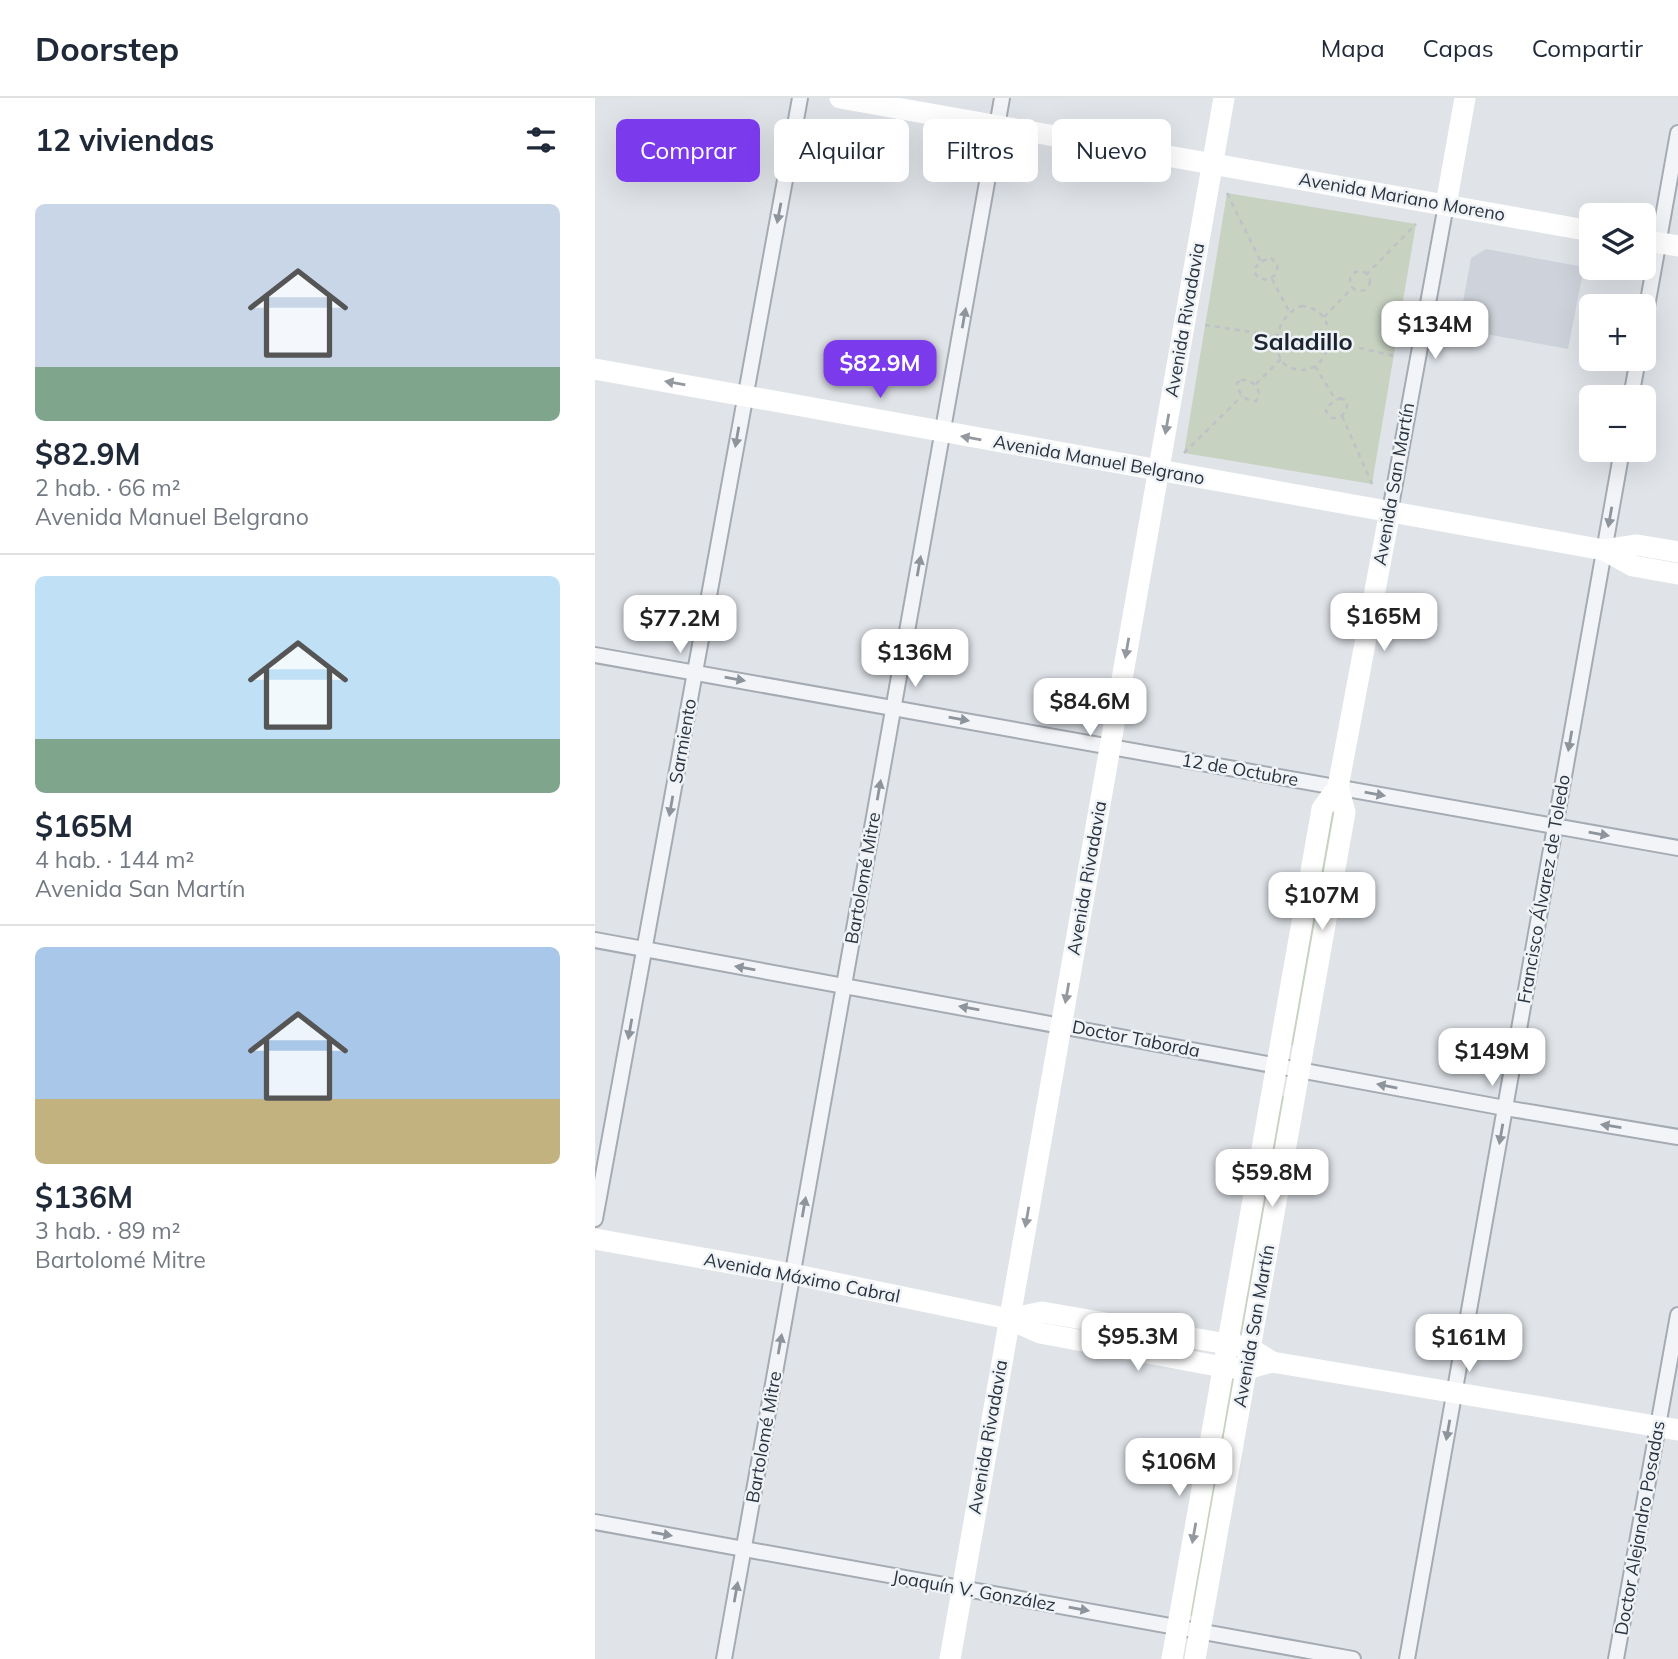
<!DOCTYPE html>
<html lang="es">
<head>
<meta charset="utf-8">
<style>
  body { margin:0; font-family:Mulish,sans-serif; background:#f6f6f7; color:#1f2937; height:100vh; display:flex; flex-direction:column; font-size:26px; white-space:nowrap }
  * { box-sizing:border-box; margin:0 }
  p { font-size:23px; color:#747a83 }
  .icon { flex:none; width:38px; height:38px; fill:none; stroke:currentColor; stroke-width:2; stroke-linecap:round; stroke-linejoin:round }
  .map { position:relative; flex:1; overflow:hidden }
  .details { display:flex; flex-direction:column; background:#fff; width:595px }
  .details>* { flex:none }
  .top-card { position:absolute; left:21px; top:21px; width:665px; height:63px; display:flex; gap:14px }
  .controls { position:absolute; left:984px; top:105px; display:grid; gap:14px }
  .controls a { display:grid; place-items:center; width:77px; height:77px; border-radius:10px; background:#fff; box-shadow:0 7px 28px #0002; font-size:35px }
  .price { position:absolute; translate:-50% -60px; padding:0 16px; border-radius:14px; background:#fff; color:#222; font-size:23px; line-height:46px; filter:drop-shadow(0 2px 4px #0008) }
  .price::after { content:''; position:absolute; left:50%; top:42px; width:21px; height:16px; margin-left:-10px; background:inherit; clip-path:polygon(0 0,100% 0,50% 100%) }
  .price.current { background:#7c3aed; color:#fff }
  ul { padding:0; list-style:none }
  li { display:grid; align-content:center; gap:14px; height:371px; padding:0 35px }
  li+li { border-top:2px solid #e0e1e3 }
  li span { display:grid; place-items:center; height:217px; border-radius:10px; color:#555 }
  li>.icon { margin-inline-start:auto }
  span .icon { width:126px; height:126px; fill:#fffc; stroke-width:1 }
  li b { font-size:30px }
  h2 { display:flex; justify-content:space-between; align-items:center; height:84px; padding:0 35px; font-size:30px }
  .tag { padding:0 24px; border-radius:10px; background:#fff; box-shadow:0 7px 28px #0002; font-size:24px; line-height:63px }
  .tag.current { background:#7c3aed; color:#fff }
  header { display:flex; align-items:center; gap:42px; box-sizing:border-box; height:98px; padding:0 35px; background:#fff; border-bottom:2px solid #e0e1e3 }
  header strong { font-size:33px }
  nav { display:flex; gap:38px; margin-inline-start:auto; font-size:24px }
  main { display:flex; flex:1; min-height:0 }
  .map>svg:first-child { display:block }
  .built { fill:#ced3db }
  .green { fill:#c7d2c1 }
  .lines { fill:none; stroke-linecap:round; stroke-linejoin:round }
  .street-casing { stroke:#a5abb3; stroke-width:18 }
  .path { stroke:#bec2c7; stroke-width:2.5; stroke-dasharray:5 5; stroke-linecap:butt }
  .street { stroke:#f3f4f7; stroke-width:14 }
  .secondary { stroke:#fff; stroke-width:21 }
  .oneway { fill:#8e949c }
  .oneway2 { fill:#9499a0 }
  .labels { text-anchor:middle; stroke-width:5; stroke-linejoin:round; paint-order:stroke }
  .street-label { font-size:18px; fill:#293340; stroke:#f0f3f6 }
  .district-label { font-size:24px; font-weight:bold; fill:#1b2431; stroke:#f0f3f6 }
</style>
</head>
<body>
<header>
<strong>Doorstep</strong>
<nav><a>Mapa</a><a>Capas</a><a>Compartir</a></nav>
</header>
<main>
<section class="details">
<h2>12 viviendas<svg class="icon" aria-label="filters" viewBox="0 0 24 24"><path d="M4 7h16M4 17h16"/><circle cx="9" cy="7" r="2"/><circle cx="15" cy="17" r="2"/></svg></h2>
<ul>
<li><span style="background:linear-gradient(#c9d6e8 75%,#7fa58c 0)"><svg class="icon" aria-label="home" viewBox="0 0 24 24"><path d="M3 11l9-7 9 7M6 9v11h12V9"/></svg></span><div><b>$82.9M</b><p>2 hab. · 66 m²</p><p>Avenida Manuel Belgrano</p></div></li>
<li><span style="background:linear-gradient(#bfe0f5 75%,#7fa58c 0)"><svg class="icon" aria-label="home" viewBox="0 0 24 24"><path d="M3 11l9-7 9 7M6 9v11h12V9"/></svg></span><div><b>$165M</b><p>4 hab. · 144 m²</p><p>Avenida San Martín</p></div></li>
<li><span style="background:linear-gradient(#a9c7e8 70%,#c2b280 0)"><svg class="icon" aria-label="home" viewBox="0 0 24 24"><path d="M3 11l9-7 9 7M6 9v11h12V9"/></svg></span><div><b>$136M</b><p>3 hab. · 89 m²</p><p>Bartolomé Mitre</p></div></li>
</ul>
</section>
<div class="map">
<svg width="1083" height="1561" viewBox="0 0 1083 1561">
  <rect width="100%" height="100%" fill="#e0e4e9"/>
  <polygon class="built" points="891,151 989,169 973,251 863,231 876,160"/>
  <g class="green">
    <polygon points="632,95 821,126 777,386 589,355"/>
    <polygon points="738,709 743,710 700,948 696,947"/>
    <polygon points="687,998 691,999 649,1237 644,1236"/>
    <polygon points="636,1279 640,1279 598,1518 593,1517"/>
  </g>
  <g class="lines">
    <g class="street-casing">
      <g id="street">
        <polyline points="1048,231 1083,35"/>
        <polyline points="1036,299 1043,261"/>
        <polyline points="795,413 851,107"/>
        <polyline points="0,557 1083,750"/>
        <polyline points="0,842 910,1010 1083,1039"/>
        <polyline points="0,1121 205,0"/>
        <polyline points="0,1424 758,1561"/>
        <polyline points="129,1561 407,0"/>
        <polyline points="812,1561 1027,352"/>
        <polyline points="1021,1561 1083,1217"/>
      </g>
    </g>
    <g class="path">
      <polyline points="632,95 666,164"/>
      <path d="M676,160L683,167L680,177L672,182L663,180L659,173C662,165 668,162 676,160Z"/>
      <circle cx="765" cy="183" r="10"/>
      <polyline points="771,177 821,126"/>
      <polyline points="677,181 695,215"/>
      <path d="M706,208C755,211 734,295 689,266C674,246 684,217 706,208Z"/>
      <polyline points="729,219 758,189"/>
      <polyline points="610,227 682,238"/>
      <polyline points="735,243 799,258"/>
      <polyline points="720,268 740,301"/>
      <path d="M646,282C656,281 664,288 664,298L661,303C650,303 643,296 642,285Z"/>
      <polyline points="661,286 686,261"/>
      <path d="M745,300L752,303C753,313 747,321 737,320L731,313V309Z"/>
      <polyline points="747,318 777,386"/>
      <polyline points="589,355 647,298"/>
    </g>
    <use href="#street" class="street"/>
    <g class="secondary">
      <polyline points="245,0 996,133"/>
      <polyline points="851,107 870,0"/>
      <polyline points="1048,142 1083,148"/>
      <polyline points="0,271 1009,452 1042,447 1083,454"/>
      <polyline points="1009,452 1038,468 1083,476"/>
      <polyline points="0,1141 197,1176 414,1221 445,1235 628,1269 651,1271 677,1264"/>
      <polyline points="414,1221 447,1214 655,1250 677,1264 1083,1332"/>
      <polyline points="355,1561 629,0"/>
      <polyline points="577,1561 727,711 743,689 795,413"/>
      <polyline points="600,1561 750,714 743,689"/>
    </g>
  </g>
  <defs><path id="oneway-solid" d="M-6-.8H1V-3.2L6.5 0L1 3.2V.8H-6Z" transform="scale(1.75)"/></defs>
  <g class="oneway">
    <use href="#oneway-solid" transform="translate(184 115) rotate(101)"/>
    <use href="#oneway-solid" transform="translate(369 220) rotate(-80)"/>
    <use href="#oneway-solid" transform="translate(142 339) rotate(100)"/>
    <use href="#oneway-solid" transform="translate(1015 419) rotate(100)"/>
    <use href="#oneway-solid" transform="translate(324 468) rotate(-80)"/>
    <use href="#oneway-solid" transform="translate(140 581) rotate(10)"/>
    <use href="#oneway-solid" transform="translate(364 621) rotate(10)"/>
    <use href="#oneway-solid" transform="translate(975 643) rotate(100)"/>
    <use href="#oneway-solid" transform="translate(284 692) rotate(-80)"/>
    <use href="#oneway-solid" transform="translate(780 696) rotate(10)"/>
    <use href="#oneway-solid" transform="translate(76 708) rotate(100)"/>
    <use href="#oneway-solid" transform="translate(1004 736) rotate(10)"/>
    <use href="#oneway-solid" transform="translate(150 870) rotate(-170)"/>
    <use href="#oneway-solid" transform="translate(374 910) rotate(-170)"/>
    <use href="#oneway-solid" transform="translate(35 931) rotate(100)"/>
    <use href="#oneway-solid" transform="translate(792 988) rotate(-169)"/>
    <use href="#oneway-solid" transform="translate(1016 1028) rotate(-171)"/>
    <use href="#oneway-solid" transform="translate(906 1036) rotate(100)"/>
    <use href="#oneway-solid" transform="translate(209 1109) rotate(-80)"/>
    <use href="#oneway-solid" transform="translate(185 1246) rotate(-80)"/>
    <use href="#oneway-solid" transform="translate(853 1332) rotate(100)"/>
    <use href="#oneway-solid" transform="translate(67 1436) rotate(10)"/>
    <use href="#oneway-solid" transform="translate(141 1494) rotate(-80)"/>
    <use href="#oneway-solid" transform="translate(484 1511) rotate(10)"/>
  </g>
  <g class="oneway2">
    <use href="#oneway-solid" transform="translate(80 285) rotate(-170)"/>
    <use href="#oneway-solid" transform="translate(572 326) rotate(100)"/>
    <use href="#oneway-solid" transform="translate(376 340) rotate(-170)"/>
    <use href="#oneway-solid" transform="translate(532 550) rotate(100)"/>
    <use href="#oneway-solid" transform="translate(472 895) rotate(100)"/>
    <use href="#oneway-solid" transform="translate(432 1119) rotate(100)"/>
    <use href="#oneway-solid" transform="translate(599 1435) rotate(100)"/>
  </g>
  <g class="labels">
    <g class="street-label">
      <text transform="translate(807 99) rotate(10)" y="6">Avenida Mariano Moreno</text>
      <text transform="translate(590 222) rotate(-80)" y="6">Avenida Rivadavia</text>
      <text transform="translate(504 362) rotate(10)" y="6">Avenida Manuel Belgrano</text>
      <text transform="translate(799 386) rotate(-80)" y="6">Avenida San Martín</text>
      <text transform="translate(88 643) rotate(-80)" y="6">Sarmiento</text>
      <text transform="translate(645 672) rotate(10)" y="6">12 de Octubre</text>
      <text transform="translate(268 780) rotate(-80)" y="6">Bartolomé Mitre</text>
      <text transform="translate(492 780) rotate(-80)" y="6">Avenida Rivadavia</text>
      <text transform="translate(949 791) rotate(-80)" y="6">Francisco Álvarez de Toledo</text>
      <text transform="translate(541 941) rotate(11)" y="6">Doctor Taborda</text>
      <text transform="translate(207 1180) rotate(11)" y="6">Avenida Máximo Cabral</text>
      <text transform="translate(659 1228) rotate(-80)" y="6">Avenida San Martín</text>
      <text transform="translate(169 1339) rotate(-80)" y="6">Bartolomé Mitre</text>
      <text transform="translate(393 1339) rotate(-80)" y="6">Avenida Rivadavia</text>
      <text transform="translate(1045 1430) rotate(-80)" y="6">Doctor Alejandro Posadas</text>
      <text transform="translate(379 1493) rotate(10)" y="6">Joaquín V. González</text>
    </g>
    <g class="district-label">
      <text x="708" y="252">Saladillo</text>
    </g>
  </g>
</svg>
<div class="controls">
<a><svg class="icon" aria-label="layers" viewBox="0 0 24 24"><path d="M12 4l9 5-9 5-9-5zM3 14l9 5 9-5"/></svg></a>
<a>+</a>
<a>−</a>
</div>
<b class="price" style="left:840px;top:263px">$134M</b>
<b class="price current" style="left:285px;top:302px">$82.9M</b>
<b class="price" style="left:789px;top:555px">$165M</b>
<b class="price" style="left:85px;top:557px">$77.2M</b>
<b class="price" style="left:320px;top:591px">$136M</b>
<b class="price" style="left:495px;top:640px">$84.6M</b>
<b class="price" style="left:727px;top:834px">$107M</b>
<b class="price" style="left:897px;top:990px">$149M</b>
<b class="price" style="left:677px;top:1111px">$59.8M</b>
<b class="price" style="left:543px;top:1275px">$95.3M</b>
<b class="price" style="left:874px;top:1276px">$161M</b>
<b class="price" style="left:584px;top:1400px">$106M</b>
<div class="top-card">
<a class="tag current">Comprar</a>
<a class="tag">Alquilar</a>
<a class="tag">Filtros</a>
<a class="tag">Nuevo</a>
</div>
</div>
</main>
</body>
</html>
